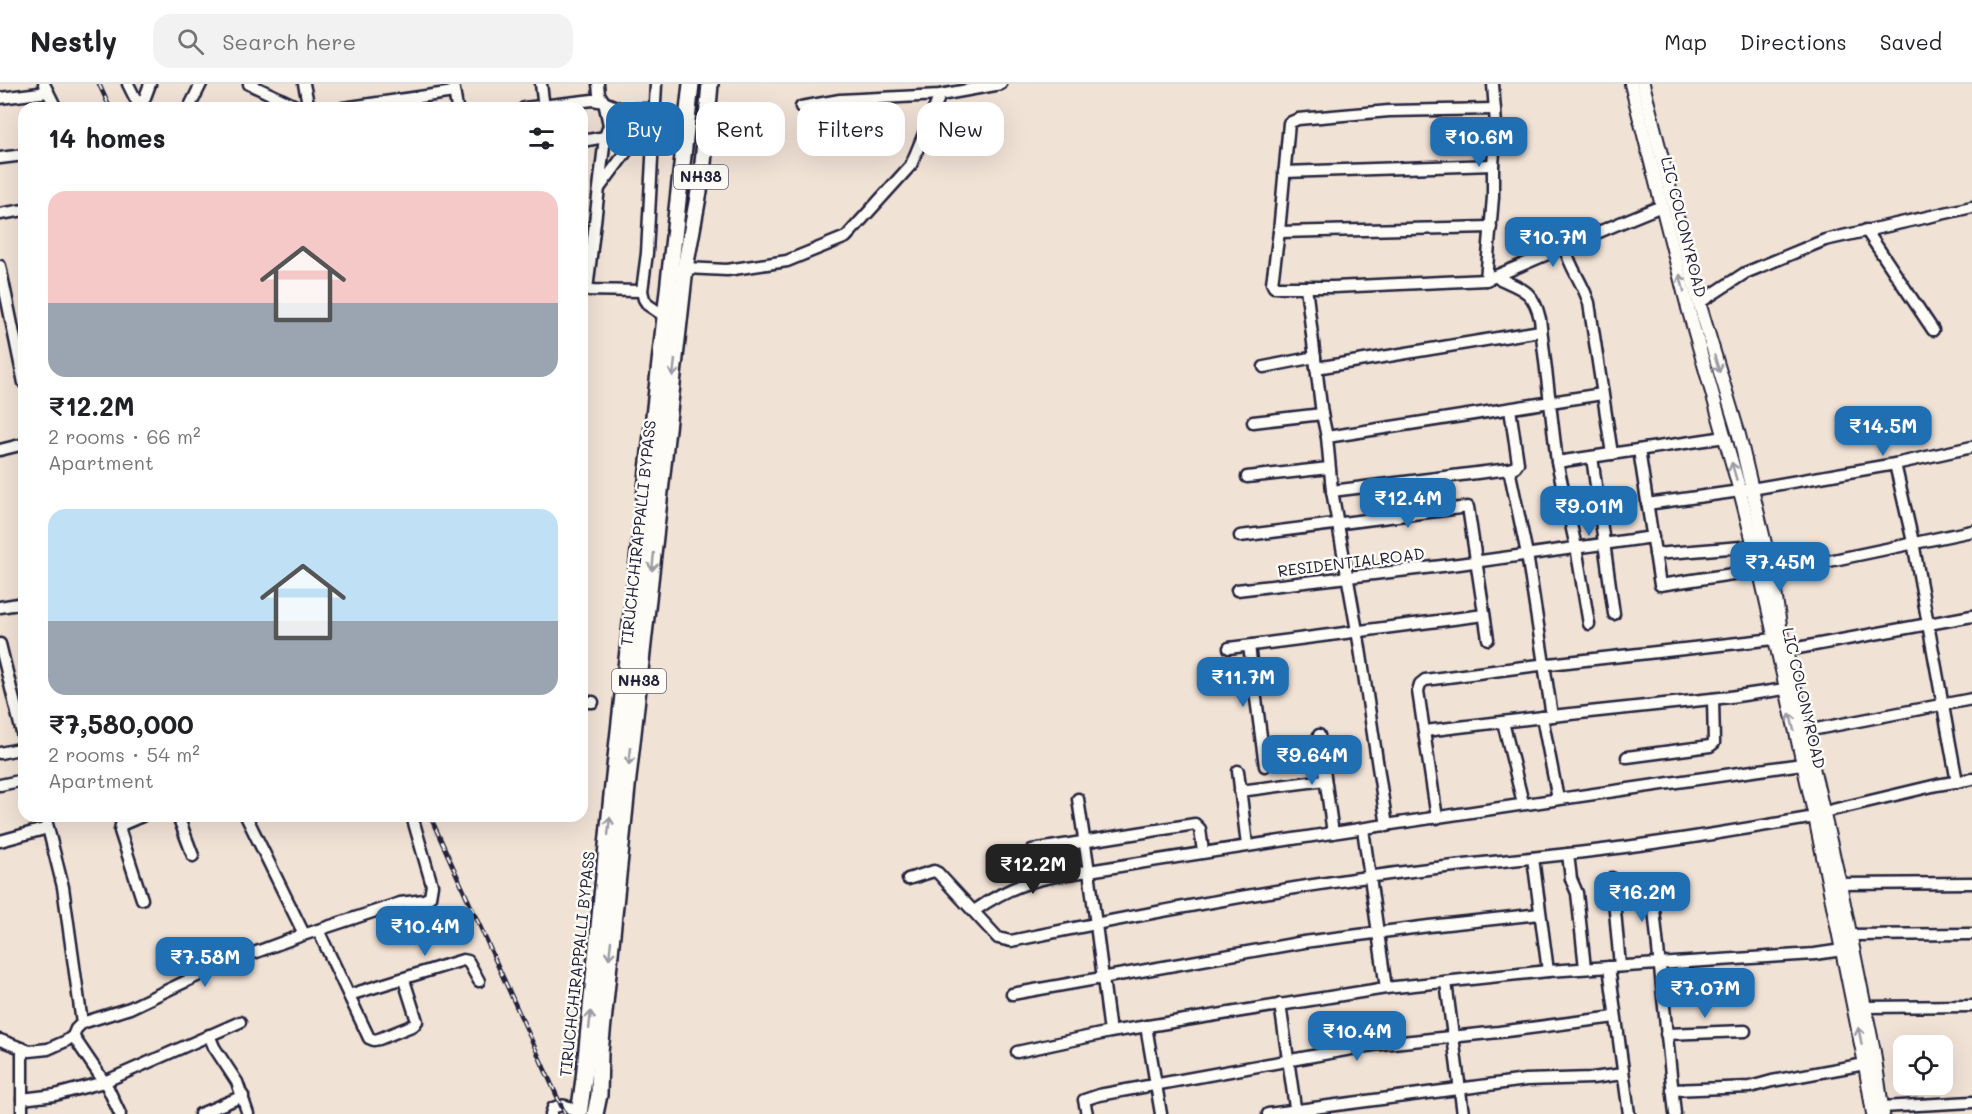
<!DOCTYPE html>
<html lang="en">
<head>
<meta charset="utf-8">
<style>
  body { margin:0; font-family:Mali,sans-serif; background:#f2f2f2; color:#202124; height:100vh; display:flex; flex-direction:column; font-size:22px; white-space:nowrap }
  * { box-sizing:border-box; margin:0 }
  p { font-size:20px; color:#757577 }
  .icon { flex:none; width:33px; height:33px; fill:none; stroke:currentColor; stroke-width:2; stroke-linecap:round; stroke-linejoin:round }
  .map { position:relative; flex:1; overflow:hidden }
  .sheet { position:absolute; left:18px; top:18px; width:570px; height:720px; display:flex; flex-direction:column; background:#fff; border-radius:18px; box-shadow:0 6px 24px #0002 }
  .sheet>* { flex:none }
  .guide { position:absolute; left:606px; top:18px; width:570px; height:54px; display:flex; gap:12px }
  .tools { position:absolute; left:1893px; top:951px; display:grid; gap:12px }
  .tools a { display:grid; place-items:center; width:60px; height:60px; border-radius:12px; background:#fff; box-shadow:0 6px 24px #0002; font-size:30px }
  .price { position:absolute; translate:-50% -51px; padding:0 14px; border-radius:12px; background:#1f6fb2; color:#fff; font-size:20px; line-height:39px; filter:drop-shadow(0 2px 3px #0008) }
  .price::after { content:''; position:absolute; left:50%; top:36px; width:18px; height:14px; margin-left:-9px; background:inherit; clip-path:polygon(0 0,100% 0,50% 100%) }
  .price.current { background:#222; color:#fff }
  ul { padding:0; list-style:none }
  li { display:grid; align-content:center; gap:12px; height:318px; padding:0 30px }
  li span { display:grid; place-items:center; height:186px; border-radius:18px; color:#555 }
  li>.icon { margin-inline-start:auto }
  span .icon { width:108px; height:108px; fill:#fffc; stroke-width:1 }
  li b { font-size:26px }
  h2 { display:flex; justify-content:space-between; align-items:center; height:72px; padding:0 30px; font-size:26px }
  .tag { padding:0 21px; border-radius:18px; background:#fff; box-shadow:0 6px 24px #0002; font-size:21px; line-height:54px }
  .tag.current { background:#1f6fb2; color:#fff }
  header { display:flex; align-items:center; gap:36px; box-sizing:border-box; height:84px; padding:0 30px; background:#fff; border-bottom:2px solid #e0e0e0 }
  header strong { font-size:28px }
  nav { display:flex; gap:33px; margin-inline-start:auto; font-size:21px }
  .search { width:420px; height:54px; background:#f2f2f2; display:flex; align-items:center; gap:15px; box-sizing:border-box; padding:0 21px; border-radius:18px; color:#757577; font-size:22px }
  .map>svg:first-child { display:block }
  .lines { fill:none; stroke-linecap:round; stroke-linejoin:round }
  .minor-casing { stroke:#22223b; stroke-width:15 }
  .major-casing { stroke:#22223b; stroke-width:16 }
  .highway-casing { stroke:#22223b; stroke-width:20 }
  .minor { stroke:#fdfcf7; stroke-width:10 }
  .major { stroke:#fdfcf7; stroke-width:12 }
  .highway { stroke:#fdfcf7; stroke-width:15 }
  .rail-casing { stroke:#22223b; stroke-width:4.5 }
  .rail { stroke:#fdfcf7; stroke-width:2; stroke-dasharray:7; stroke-linecap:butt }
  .oneway { stroke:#9a9aa2 }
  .labels { text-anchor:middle; stroke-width:5; stroke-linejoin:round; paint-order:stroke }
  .shield { fill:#fdfcf7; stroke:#646373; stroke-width:1.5 }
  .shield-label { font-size:15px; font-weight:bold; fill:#22223b }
  .street-label { font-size:16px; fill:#22223b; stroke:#fdfcf7 }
</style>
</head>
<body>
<header>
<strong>Nestly</strong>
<div class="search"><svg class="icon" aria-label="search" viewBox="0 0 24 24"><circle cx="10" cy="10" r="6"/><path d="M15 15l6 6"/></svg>Search here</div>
<nav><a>Map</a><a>Directions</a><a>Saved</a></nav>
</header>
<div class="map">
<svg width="1972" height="1030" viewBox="0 0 1972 1030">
  <rect width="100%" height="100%" fill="#f1e2d6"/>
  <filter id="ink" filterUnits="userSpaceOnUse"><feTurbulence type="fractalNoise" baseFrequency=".0167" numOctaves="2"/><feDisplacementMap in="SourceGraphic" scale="12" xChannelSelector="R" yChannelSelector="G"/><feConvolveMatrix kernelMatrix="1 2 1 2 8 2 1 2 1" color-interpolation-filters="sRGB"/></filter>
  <g filter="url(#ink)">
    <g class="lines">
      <g class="minor-casing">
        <g id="minor">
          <polyline points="44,0 56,24"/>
          <polyline points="128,0 140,24"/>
          <polyline points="249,0 300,24"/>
          <polyline points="304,0 309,24"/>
          <polyline points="453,0 457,24"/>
          <polyline points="541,0 544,24"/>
          <polyline points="656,0 647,169 642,207 644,215 648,221 666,233"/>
          <path d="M1493,0L1496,41L1493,81V113L1486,196C1545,172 1603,145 1662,122"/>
          <polyline points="0,14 48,8"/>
          <polyline points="604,18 621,25 655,25"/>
          <polyline points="801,23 840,16 940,11 1001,0"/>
          <polyline points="141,24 150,0"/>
          <polyline points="189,24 201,0"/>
          <polyline points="343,24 454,8"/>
          <polyline points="524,24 593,16 604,18 599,10 598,0"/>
          <polyline points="609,41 640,52"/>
          <polyline points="582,57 605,53"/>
          <polyline points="0,74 24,71"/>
          <polyline points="1284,88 1493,81"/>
          <polyline points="600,103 635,56 653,44"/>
          <polyline points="0,130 24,126"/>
          <polyline points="1866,146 1933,246"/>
          <polyline points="1279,148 1491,143"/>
          <path d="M1565,164C1570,184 1583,199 1589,219L1612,370"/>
          <polyline points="0,182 24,299"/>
          <polyline points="681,188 685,184 727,186 787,177 846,153 911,81 940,11"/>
          <path d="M1494,192C1520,205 1533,204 1540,235L1557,378L1576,463L1589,540"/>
          <polyline points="1486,196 1334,203 1274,203 1272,199 1279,148 1289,39 1298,35 1389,27 1495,25"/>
          <polyline points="1306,203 1322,330 1327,353 1332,407 1359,558 1387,742"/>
          <polyline points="582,206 642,207"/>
          <polyline points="587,206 605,53 609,41 604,18"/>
          <polyline points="1699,219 1745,189 1825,156 1972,123"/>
          <polyline points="1264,283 1315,273"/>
          <polyline points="1316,284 1540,247"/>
          <polyline points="1253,338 1322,330"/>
          <polyline points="1327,353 1602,310"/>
          <polyline points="0,366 24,360"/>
          <polyline points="1639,366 1660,501 1759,486"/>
          <polyline points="1592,373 1614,530"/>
          <polyline points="1557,378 1725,353"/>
          <polyline points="1509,385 1515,383 1518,379 1510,325"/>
          <polyline points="1247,393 1329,384"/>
          <polyline points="1332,407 1509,385 1527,470 1552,632 1730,613 1785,605"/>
          <polyline points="1647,420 1740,407 1895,380"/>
          <polyline points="1240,452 1468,423 1488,555"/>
          <polyline points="1655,470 1754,462"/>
          <polyline points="1772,489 1972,447"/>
          <polyline points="1237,506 1459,480 1653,453"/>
          <polyline points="0,523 24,519"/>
          <polyline points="0,560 24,657"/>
          <polyline points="1249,562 1265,682"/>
          <polyline points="1229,564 1484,531"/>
          <polyline points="1787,566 1972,532"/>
          <polyline points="582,618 593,618"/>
          <polyline points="1542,633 1558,715"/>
          <polyline points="1503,638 1523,719"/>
          <polyline points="1425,647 1552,632"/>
          <polyline points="1806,647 1972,615"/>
          <polyline points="1319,651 1333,749"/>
          <polyline points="0,669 24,664"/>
          <polyline points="1627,673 1710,662 1714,659 1713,615"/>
          <polyline points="1238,687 1247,761"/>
          <polyline points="1957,698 1913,458 1895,380 1972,363"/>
          <polyline points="0,701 24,696"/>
          <polyline points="1240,707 1325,696"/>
          <polyline points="1824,728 1937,701 1972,695"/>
          <polyline points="45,732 63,803 82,939"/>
          <polyline points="142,732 121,741 120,747 142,815"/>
          <polyline points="178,732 193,772"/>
          <polyline points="246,732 304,850"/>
          <polyline points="1437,734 1418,607 1420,600 1425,596 1531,582 1774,555"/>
          <polyline points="1363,745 1386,904"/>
          <polyline points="0,757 48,744"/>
          <polyline points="1032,766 1195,740 1200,745 1203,768"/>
          <polyline points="1568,770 1571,795 1577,809 1585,884"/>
          <polyline points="1533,774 1548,887"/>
          <polyline points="1612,794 1620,882"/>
          <path d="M908,795L934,787L938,789L998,854L1011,857C1152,828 1294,801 1436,784C1480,779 1524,775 1568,770C1650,761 1733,747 1815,733"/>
          <polyline points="1651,796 1675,1030"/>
          <polyline points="1840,800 1972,799"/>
          <path d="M974,827C1013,799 1042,793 1089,787L1078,715"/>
          <polyline points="318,846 369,954 374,956 379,955 414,941 417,937 404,896"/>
          <polyline points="1850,851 1972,850"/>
          <polyline points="1609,883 1629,1030"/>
          <polyline points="1446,898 1463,1030"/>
          <polyline points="1012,910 1304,858 1429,842 1540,830"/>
          <polyline points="349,911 463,876 468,877 479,897"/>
          <polyline points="1280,920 1296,1030"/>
          <polyline points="1865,923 1972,922"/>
          <polyline points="1146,942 1161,1030"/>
          <path d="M1110,948L1089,787C1326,749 1564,714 1802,680"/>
          <polyline points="1666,950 1745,947"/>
          <polyline points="209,951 214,963 237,998 248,1030"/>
          <polyline points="73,952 107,1002 120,1030"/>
          <polyline points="0,956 29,967 48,965 66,957 73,952 76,945 82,939 130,924 216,883 297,853 400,819 424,816 430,813 432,801 412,732"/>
          <polyline points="22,964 22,1030"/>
          <polyline points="1017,968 1110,948 1386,904 1548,887 1815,870 1849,865"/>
          <polyline points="1672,1006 1750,1003 1772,997 1865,980"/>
          <polyline points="22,1015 55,1011 104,998 240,938"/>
          <polyline points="1882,1023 1972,1018"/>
          <polyline points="200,1030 243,1012"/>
          <path d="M551,1030L553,1024C564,1019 569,1022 577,1030"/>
          <polyline points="1087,1030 1084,1016 1099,1011 1373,961 1499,948 1615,933"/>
          <polyline points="1268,1030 1526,996 1592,994 1623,990"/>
        </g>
      </g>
      <g class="major-casing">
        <g id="major">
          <polyline points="1631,0 1688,224 1740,407 1754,462 1815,733 1865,980 1873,1030"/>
          <polyline points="1643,0 1698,215 1739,351 1772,489 1780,541 1840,800 1874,968 1883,1030"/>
        </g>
      </g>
      <g class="highway-casing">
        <g id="highway">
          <polyline points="579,1030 584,995 613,701 691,0"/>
          <polyline points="595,1030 599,1011 600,968 627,703 685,184 702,91 710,0"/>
        </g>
      </g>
      <use href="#minor" class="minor"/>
      <use href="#major" class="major"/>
      <use href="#highway" class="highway"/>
      <g class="rail-casing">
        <g id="rail">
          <polyline points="99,0 110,24"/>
          <polyline points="430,732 565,1030"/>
        </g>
      </g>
      <use href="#rail" class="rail"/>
    </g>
    <defs><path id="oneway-shaft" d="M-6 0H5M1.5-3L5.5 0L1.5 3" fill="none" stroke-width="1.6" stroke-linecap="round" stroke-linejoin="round" transform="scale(1.5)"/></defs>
    <g class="oneway">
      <use href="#oneway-shaft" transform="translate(1682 199) rotate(-104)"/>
      <use href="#oneway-shaft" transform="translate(1717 280) rotate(73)"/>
      <use href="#oneway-shaft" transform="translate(674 284) rotate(96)"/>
      <use href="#oneway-shaft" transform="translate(1734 387) rotate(-106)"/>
      <use href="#oneway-shaft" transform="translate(653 478) rotate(96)"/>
      <use href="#oneway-shaft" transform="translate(1792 638) rotate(-103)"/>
      <use href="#oneway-shaft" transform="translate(630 672) rotate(97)"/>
      <use href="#oneway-shaft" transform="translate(609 742) rotate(-84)"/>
      <use href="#oneway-shaft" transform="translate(610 866) rotate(96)"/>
      <use href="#oneway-shaft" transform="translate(590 936) rotate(-84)"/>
      <use href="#oneway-shaft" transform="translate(1860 952) rotate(-101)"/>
    </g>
  </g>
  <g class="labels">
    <g class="shield">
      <rect x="674" y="81" width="54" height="24" rx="4.5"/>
      <rect x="612" y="585" width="54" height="24" rx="4.5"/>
    </g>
    <g class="shield-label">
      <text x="701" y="98">NH38</text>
      <text x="639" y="602">NH38</text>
    </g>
    <g class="street-label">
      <text transform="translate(1684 143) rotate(76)" y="6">LIC COLONYROAD</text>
      <text transform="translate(638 449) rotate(-84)" y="6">TIRUCHCHIRAPPALLI BYPASS</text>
      <text transform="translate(1351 478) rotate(-7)" y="6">RESIDENTIALROAD</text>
      <text transform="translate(1804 614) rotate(77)" y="6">LIC COLONYROAD</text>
      <text transform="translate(577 880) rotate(-84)" y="6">TIRUCHCHIRAPPALLI BYPASS</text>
    </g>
  </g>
</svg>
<div class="tools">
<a><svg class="icon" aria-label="locate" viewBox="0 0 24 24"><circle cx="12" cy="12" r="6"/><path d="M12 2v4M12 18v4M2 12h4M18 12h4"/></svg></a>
</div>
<b class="price" style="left:1479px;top:84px">₹10.6M</b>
<b class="price" style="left:1553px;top:184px">₹10.7M</b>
<b class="price" style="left:1883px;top:373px">₹14.5M</b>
<b class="price" style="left:1408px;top:445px">₹12.4M</b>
<b class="price" style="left:1589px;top:453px">₹9.01M</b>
<b class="price" style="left:1780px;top:509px">₹7.45M</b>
<b class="price" style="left:1243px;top:624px">₹11.7M</b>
<b class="price" style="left:1312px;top:702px">₹9.64M</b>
<b class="price current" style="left:1033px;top:811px">₹12.2M</b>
<b class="price" style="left:1642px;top:839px">₹16.2M</b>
<b class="price" style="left:425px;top:873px">₹10.4M</b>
<b class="price" style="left:205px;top:904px">₹7.58M</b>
<b class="price" style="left:1705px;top:935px">₹7.07M</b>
<b class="price" style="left:1357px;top:978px">₹10.4M</b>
<div class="guide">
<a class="tag current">Buy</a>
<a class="tag">Rent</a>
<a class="tag">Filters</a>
<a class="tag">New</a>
</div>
<section class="sheet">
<h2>14 homes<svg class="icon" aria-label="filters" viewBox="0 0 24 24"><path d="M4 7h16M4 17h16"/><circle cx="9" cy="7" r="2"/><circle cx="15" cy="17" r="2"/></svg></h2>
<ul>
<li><span style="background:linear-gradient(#f6c9c9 60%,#9aa5b1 0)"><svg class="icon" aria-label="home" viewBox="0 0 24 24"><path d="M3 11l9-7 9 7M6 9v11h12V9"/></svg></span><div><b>₹12.2M</b><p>2 rooms · 66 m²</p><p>Apartment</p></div></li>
<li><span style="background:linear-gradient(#bfe0f5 60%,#9aa5b1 0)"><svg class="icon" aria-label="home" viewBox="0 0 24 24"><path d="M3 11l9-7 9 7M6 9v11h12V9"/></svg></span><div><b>₹7,580,000</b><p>2 rooms · 54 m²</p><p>Apartment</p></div></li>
</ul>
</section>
</div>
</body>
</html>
